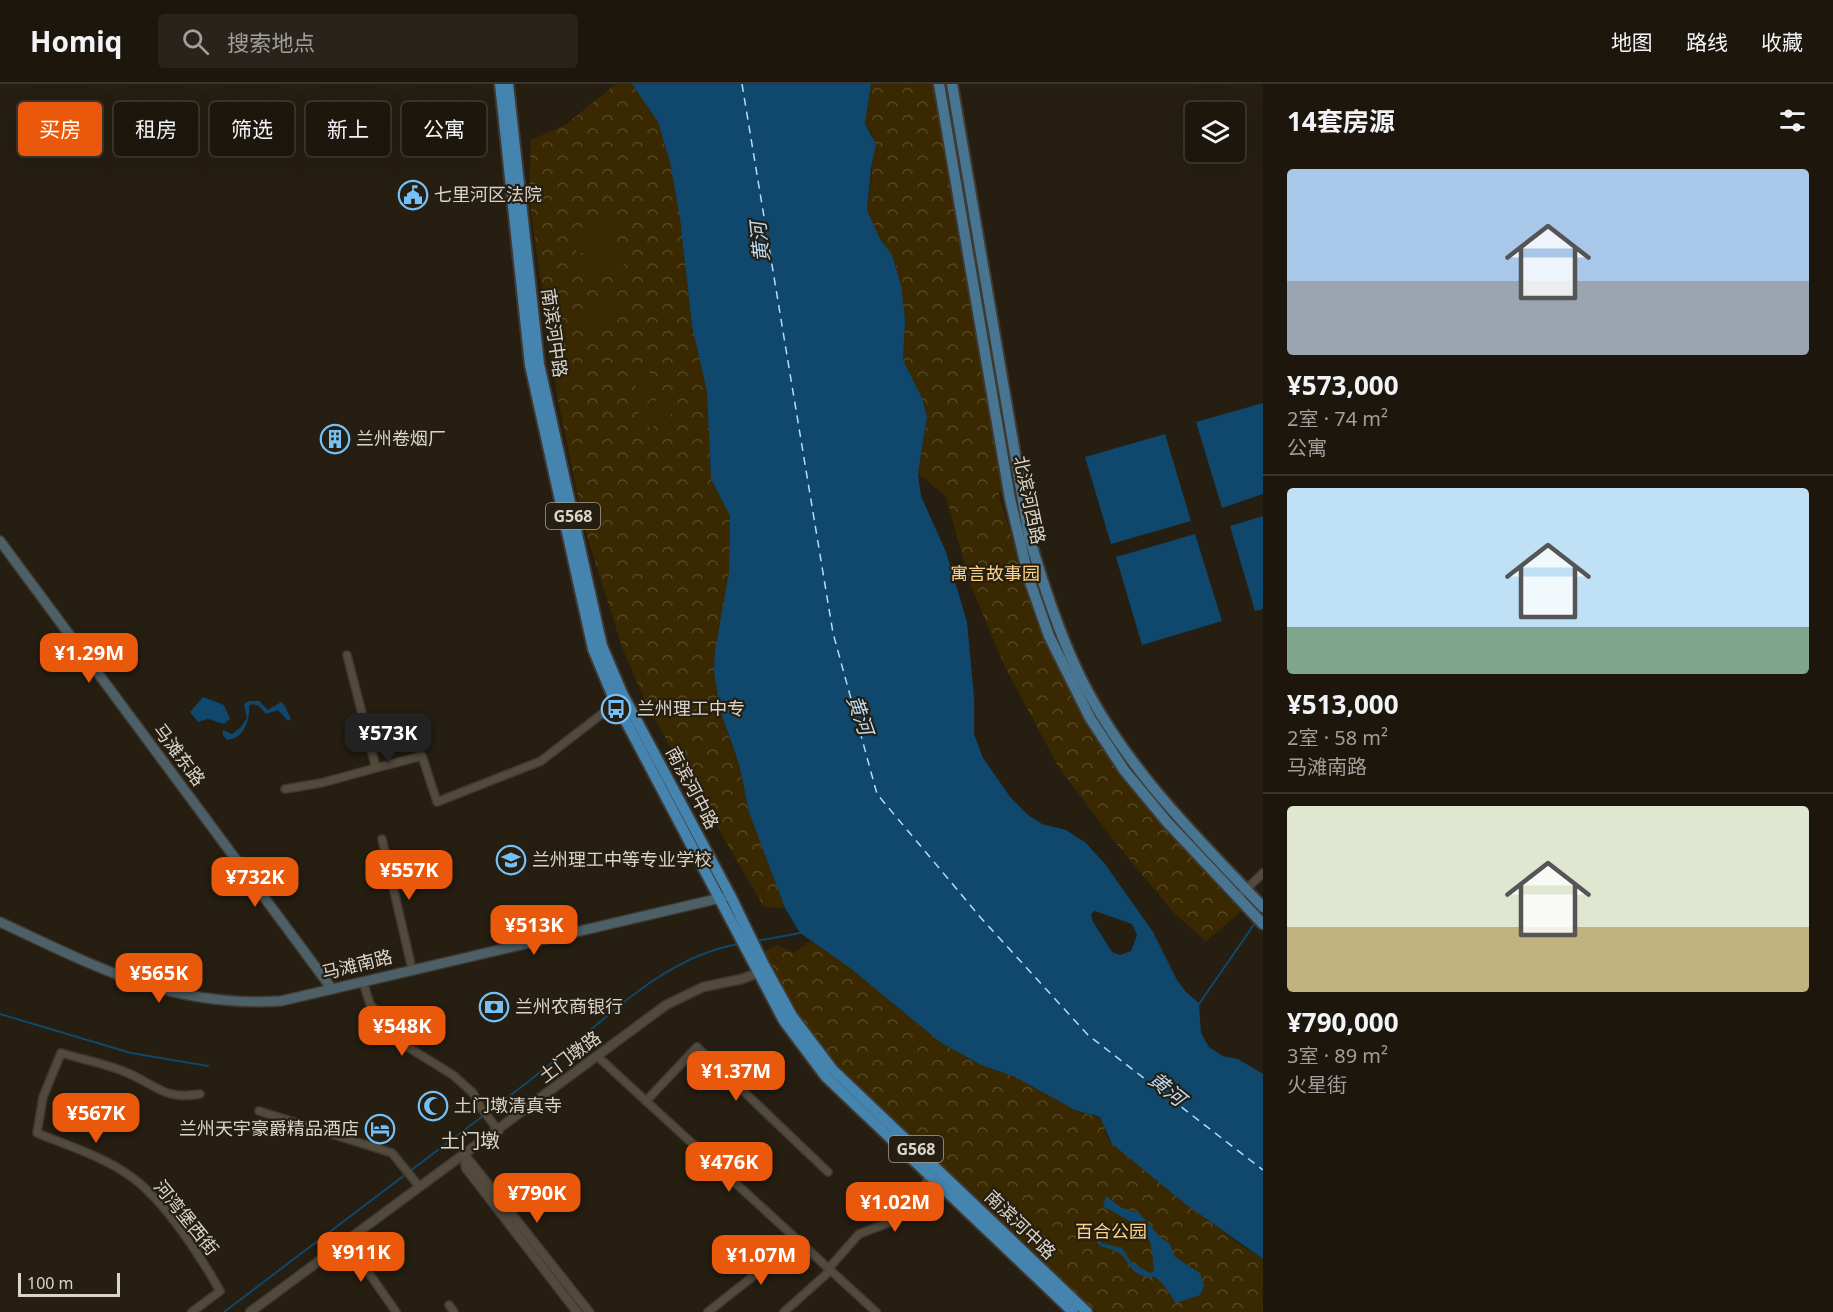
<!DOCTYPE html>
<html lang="zh">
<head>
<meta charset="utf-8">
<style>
  body { margin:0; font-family:"Noto Sans","Noto Sans SC",sans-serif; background:#29231b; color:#f1f3f6; height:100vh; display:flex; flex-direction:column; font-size:22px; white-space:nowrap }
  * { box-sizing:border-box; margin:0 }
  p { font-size:20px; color:#a09f9d }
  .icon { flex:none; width:33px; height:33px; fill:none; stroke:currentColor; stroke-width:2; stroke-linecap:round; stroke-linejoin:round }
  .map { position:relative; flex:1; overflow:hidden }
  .sheet { display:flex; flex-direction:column; background:#1c160d; width:570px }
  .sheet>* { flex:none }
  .guide { position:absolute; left:18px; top:18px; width:570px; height:54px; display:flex; gap:12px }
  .tools { position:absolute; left:1185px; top:18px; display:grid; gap:12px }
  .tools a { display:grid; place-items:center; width:60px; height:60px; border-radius:6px; background:#1c160d; box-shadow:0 6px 24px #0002,0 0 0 2px #3a352e; font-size:30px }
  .scale { position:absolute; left:18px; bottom:15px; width:102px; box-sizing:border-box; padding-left:6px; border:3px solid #d9d5cc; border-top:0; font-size:16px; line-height:21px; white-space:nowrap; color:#d9d5cc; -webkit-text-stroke:4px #251e11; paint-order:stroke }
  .price { position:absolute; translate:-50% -51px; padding:0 14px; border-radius:12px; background:#ea580c; color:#fff; font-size:20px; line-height:39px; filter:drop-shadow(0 2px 3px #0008) }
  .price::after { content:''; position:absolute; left:50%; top:36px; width:18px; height:14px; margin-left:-9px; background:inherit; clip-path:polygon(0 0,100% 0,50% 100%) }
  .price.on { background:#222; color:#fff }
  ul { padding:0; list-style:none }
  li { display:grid; align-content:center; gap:12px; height:318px; padding:0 24px }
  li+li { border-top:2px solid #3a352e }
  li span { display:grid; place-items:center; height:186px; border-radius:6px; color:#555 }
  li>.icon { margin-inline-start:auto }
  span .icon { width:108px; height:108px; fill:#fffc; stroke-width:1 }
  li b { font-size:26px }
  h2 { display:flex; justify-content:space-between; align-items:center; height:72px; padding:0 24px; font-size:26px }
  .chip { padding:0 21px; border-radius:6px; background:#1c160d; box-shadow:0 6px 24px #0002,0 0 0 2px #3a352e; font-size:21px; line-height:54px }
  .chip.on { background:#ea580c; color:#fff }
  header { display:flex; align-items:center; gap:36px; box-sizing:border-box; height:84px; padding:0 30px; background:#1c160d; border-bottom:2px solid #3a352e }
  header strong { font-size:28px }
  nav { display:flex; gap:33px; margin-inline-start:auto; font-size:21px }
  .search { width:420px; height:54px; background:#29231b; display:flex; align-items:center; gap:15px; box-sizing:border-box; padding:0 21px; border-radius:6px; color:#a09f9d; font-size:22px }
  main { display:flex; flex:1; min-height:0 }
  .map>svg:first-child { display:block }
  .forest { fill:url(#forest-crowns) }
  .pitch { fill:#3a2900 }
  .water { fill:#0f486c; fill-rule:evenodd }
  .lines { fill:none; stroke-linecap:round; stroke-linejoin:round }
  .stream { stroke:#0f486c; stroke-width:2 }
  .ferry { stroke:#b8dbf6; stroke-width:1.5; stroke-dasharray:8 6; stroke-linecap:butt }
  .minor-casing { stroke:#3f3932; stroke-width:10 }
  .tertiary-casing { stroke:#3f3932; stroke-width:11 }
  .secondary-casing { stroke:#3f3932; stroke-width:12 }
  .primary-casing { stroke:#3f3932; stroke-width:14 }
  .trunk-casing { stroke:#3f3932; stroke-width:14 }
  .minor { stroke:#524a3c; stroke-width:7 }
  .tertiary { stroke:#524a3c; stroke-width:8 }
  .secondary { stroke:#4d6067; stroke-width:9 }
  .primary { stroke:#487692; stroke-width:10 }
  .trunk { stroke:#4484ae; stroke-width:10 }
  .labels { text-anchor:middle; stroke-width:4.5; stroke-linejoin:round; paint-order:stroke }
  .shield { fill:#251e11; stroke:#a39e94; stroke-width:1.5 }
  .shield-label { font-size:16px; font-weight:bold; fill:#d9d5cc }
  .poi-label { font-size:18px; fill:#d9d5cc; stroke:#251e11; text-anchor:start }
  .street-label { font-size:18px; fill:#d9d5cc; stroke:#251e11 }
  .park-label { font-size:18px; fill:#fbd386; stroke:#251e11 }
  .water-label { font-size:20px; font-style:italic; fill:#b8dbf6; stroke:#251e11 }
  .neighbourhood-label { font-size:20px; fill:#d9d5cc; stroke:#251e11 }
</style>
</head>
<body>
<header>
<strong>Homiq</strong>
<div class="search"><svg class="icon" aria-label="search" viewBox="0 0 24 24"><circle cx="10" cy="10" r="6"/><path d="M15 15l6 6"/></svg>搜索地点</div>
<nav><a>地图</a><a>路线</a><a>收藏</a></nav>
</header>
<main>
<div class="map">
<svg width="1263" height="1228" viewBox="0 0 1263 1228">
  <defs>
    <pattern id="forest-crowns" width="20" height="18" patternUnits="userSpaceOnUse" patternTransform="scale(1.5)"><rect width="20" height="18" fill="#3a2900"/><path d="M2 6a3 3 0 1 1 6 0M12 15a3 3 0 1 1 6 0" fill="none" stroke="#564724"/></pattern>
  </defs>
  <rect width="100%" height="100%" fill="#251e11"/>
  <g class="forest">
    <polygon points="616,0 632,0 658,38 670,78 680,135 692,242 707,308 711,395 730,432 729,488 714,587 726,645 739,680 749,728 785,824 764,823 648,624 622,563 584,442 557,311 529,114 531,56 565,41"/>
    <polygon points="871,0 939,0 1010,415 998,407 1036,537 1109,675 1176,756 1243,826 1206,857 1175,830 1115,758 1058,682 1005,583 970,500 946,412 918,390 926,342 922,314 903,276 905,235 896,181 873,142 867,126 874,70 872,49 865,40"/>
    <polygon points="810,857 850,884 940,958 981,981 1015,993 1075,1026 1103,1035 1105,1049 1112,1060 1236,1158 1263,1175 1263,1228 1098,1228 1086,1220 828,973 792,923 764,868 777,861 794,869"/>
  </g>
  <g class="pitch">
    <polygon points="608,132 617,152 578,171 568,150"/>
    <polygon points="614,161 625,180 589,200 578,181"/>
    <polygon points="606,211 618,228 591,246 580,228"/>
    <polygon points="642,279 663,307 647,318 627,290"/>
    <polygon points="665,310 677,326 650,345 638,329"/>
  </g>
  <g class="water">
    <path d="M632,0H871L865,40L876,60L871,85L867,126L880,155L892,171L901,201L905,235L903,276L922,314L927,333L918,390L921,412L946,468L967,538L974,613V650L983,674L1011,714L1028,731L1042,740L1066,746L1086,759L1105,780L1153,848L1177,896L1186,908L1199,919L1201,949L1209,963L1223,972L1238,975L1263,990V1175L1188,1122L1112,1060L1100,1033L1075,1026L1015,993L981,981L940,958L850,884L800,849L785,824L749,728L739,680L720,626L714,587L715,567L729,488L730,432L711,395L707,308L692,242L680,135L670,78L658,38ZM1095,827L1132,840L1137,851L1131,867L1120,871L1112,868L1092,836L1091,830Z"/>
    <polygon points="1263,319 1263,410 1222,424 1196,338"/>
    <polygon points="1165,350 1191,437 1111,460 1085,373"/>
    <polygon points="1263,432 1263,525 1255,527 1230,442"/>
    <polygon points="1195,450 1222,537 1142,561 1116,473"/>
    <polygon points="203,613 224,621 230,635 224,640 208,635 198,638 190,628"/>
    <path d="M249,617H259L268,626L281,618L285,622L291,635L288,637L278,626L266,630L259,622L252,620L249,622C250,637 244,654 227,656L223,651V646L232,650L240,644L247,634L244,620Z"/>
    <path d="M1106,1112L1122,1124L1139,1129L1160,1153L1170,1160L1175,1173L1200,1189L1204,1202L1200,1211L1176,1219L1162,1199L1155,1193C1127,1194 1132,1175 1116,1167C1110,1164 1104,1165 1098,1160L1093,1146L1096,1145L1101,1159L1122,1164L1131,1178L1150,1189L1154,1187C1151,1158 1153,1148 1124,1134C1117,1130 1110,1125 1103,1123Z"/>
  </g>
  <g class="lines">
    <g class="stream">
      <polyline points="756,857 800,849"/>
      <polyline points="1199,920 1255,839"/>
      <polyline points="0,930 131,969 208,982"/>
      <path d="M410,1087C456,1052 503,1018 548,982C607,934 662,874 738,860"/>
      <polyline points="224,1228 406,1090"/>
    </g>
    <polyline class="ferry" points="742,0 833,549 877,710 981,834 1088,951 1263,1086"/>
    <g class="minor-casing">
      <g id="minor">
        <polyline points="376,684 422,672 437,718 541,677 616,619"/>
        <polyline points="285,705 321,699 376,684 347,571"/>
        <polyline points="382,755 412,885"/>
        <polyline points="1238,813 1263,789"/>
        <polyline points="363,898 370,920 406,962 453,991 473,1009 481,1024 499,1047"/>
        <polyline points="597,972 876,1228"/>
        <polyline points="646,1017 697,963 828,1088"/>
        <polyline points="259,1027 392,1069 419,1102"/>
        <polyline points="346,1156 396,1228"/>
        <polyline points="829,1184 859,1150 888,1139 899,1129 910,1127 923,1108 929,1090"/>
        <polyline points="449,1221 454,1228"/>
        <path d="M192,1228L220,1207C200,1171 165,1118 133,1094C105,1073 69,1062 37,1049L43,1013L61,969C84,976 109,980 130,990C158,1003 166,1016 200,1010"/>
        <polyline points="708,1228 799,1156"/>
        <polyline points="784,1228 831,1186"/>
      </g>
    </g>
    <g class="tertiary-casing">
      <g id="tertiary">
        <polyline points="464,1070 589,1228"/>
        <polyline points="464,1070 466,1084 577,1228"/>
        <polyline points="250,1228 666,921 703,903 742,895 763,887"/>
      </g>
    </g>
    <g class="secondary-casing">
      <g id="secondary">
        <polyline points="0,457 332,905"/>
        <path d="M0,838C97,883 170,924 281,917L725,813"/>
      </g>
    </g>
    <g class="primary-casing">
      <g id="primary">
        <polyline points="939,0 1010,415 1029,495 1049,552 1090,634 1124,686 1167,738 1263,840"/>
        <path d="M952,0L1029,452C1042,497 1056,541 1076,584C1119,677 1193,750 1263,823"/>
      </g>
    </g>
    <g class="trunk-casing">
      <g id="trunk">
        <polyline points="500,0 530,281 593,565 613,613 784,937 826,993 1073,1228"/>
        <polyline points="508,0 539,280 602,562 622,609 730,811 764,881 792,932 833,986 1087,1228"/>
      </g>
    </g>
    <use href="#minor" class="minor"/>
    <use href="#tertiary" class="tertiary"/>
    <use href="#secondary" class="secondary"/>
    <use href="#primary" class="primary"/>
    <use href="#trunk" class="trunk"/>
  </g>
  <defs>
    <g id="civic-ring" transform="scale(1.5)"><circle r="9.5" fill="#251e11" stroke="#75c0f6" stroke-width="1.5"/><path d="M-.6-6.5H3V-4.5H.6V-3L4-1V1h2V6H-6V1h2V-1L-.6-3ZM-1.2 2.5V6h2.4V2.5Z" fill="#75c0f6"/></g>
    <g id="building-ring" transform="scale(1.5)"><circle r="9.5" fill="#251e11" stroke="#75c0f6" stroke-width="1.5"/><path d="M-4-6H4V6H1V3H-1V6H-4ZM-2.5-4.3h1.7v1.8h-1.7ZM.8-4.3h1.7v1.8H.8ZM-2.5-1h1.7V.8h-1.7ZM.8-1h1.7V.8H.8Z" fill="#75c0f6"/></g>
    <g id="bus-ring" transform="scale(1.5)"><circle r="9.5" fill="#251e11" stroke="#75c0f6" stroke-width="1.5"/><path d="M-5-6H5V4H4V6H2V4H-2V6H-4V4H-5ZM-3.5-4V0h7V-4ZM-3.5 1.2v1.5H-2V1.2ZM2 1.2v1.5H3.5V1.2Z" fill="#75c0f6"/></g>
    <g id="university-ring" transform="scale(1.5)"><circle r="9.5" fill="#251e11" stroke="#75c0f6" stroke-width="1.5"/><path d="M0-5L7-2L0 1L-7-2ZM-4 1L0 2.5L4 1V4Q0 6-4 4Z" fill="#75c0f6"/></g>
    <g id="bank-ring" transform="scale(1.5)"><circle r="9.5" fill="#251e11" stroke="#75c0f6" stroke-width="1.5"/><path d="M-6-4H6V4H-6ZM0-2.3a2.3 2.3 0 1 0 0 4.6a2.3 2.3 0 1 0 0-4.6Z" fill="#75c0f6"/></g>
    <g id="mosque-ring" transform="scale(1.5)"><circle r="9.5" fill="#251e11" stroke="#75c0f6" stroke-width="1.5"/><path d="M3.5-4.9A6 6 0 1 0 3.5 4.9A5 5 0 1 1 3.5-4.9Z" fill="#75c0f6"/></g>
    <g id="hotel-ring" transform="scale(1.5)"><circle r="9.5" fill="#251e11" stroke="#75c0f6" stroke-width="1.5"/><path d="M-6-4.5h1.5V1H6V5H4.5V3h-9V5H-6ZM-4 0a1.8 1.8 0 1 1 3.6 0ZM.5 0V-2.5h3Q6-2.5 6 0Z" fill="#75c0f6"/></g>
  </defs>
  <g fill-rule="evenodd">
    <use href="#civic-ring" x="413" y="111"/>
    <use href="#building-ring" x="335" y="355"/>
    <use href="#bus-ring" x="616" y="625"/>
    <use href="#university-ring" x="511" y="776"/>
    <use href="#bank-ring" x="494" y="923"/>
    <use href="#mosque-ring" x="433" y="1022"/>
    <use href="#hotel-ring" x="380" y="1045"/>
  </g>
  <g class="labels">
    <g class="shield">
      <rect x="546" y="419" width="54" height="26" rx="4.5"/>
      <rect x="889" y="1052" width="54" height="26" rx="4.5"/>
    </g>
    <g class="shield-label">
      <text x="573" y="438">G568</text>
      <text x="916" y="1071">G568</text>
    </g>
    <g class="poi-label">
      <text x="434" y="117">七里河区法院</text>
      <text x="356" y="361">兰州卷烟厂</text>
      <text x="637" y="631">兰州理工中专</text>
      <text x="532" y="782">兰州理工中等专业学校</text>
      <text x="515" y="929">兰州农商银行</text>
      <text x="454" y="1028">土门墩清真寺</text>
      <text x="359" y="1051" text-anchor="end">兰州天宇豪爵精品酒店</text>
    </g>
    <g class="street-label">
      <text transform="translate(554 249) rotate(82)" y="6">南滨河中路</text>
      <text transform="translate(1029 416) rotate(78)" y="6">北滨河西路</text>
      <text transform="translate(179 671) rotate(53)" y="6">马滩东路</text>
      <text transform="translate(692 704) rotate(62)" y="6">南滨河中路</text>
      <text transform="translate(357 881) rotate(-14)" y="6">马滩南路</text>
      <text transform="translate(570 973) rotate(-37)" y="6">土门墩路</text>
      <text transform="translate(186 1134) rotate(51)" y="6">河湾堡西街</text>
      <text transform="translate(1020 1141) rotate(44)" y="6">南滨河中路</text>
    </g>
    <g class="park-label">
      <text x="995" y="496">寓言故事园</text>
      <text x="1111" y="1154">百合公园</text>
    </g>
    <g class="water-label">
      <text transform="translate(760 158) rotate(-96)" y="7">黄河</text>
      <text transform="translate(860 631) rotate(71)" y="7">黄河</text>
      <text transform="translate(1167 1005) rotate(39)" y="7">黄河</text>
    </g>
    <g class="neighbourhood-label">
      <text x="470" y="1064">土门墩</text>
    </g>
  </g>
</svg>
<div class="tools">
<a><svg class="icon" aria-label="layers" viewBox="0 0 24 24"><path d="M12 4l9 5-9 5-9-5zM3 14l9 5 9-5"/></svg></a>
</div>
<div class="scale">100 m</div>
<b class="price" style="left:89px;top:600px">¥1.29M</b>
<b class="price on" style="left:388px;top:680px">¥573K</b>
<b class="price" style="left:409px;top:817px">¥557K</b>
<b class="price" style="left:255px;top:824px">¥732K</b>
<b class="price" style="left:534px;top:872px">¥513K</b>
<b class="price" style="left:159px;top:920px">¥565K</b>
<b class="price" style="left:402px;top:973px">¥548K</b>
<b class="price" style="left:736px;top:1018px">¥1.37M</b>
<b class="price" style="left:96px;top:1060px">¥567K</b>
<b class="price" style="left:729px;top:1109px">¥476K</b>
<b class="price" style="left:537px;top:1140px">¥790K</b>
<b class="price" style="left:895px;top:1149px">¥1.02M</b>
<b class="price" style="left:361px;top:1199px">¥911K</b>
<b class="price" style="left:761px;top:1202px">¥1.07M</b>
<div class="guide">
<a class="chip on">买房</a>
<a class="chip">租房</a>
<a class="chip">筛选</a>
<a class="chip">新上</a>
<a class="chip">公寓</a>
</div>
</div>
<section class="sheet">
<h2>14套房源<svg class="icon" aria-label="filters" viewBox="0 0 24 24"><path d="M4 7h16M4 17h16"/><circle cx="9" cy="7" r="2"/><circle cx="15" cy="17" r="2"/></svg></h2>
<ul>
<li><span style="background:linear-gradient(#a9c7e8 60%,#9aa5b1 0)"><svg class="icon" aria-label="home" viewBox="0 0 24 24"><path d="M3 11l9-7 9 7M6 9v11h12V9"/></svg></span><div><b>¥573,000</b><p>2室 · 74 m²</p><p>公寓</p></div></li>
<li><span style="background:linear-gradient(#bfe0f5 75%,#7fa58c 0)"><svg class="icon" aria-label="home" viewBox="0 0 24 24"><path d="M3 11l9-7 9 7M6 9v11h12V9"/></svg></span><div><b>¥513,000</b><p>2室 · 58 m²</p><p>马滩南路</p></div></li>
<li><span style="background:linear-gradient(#dfe7d0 65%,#c2b280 0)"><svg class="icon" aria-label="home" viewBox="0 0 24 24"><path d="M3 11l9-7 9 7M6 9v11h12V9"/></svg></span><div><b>¥790,000</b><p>3室 · 89 m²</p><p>火星街</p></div></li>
</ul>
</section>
</main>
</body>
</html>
